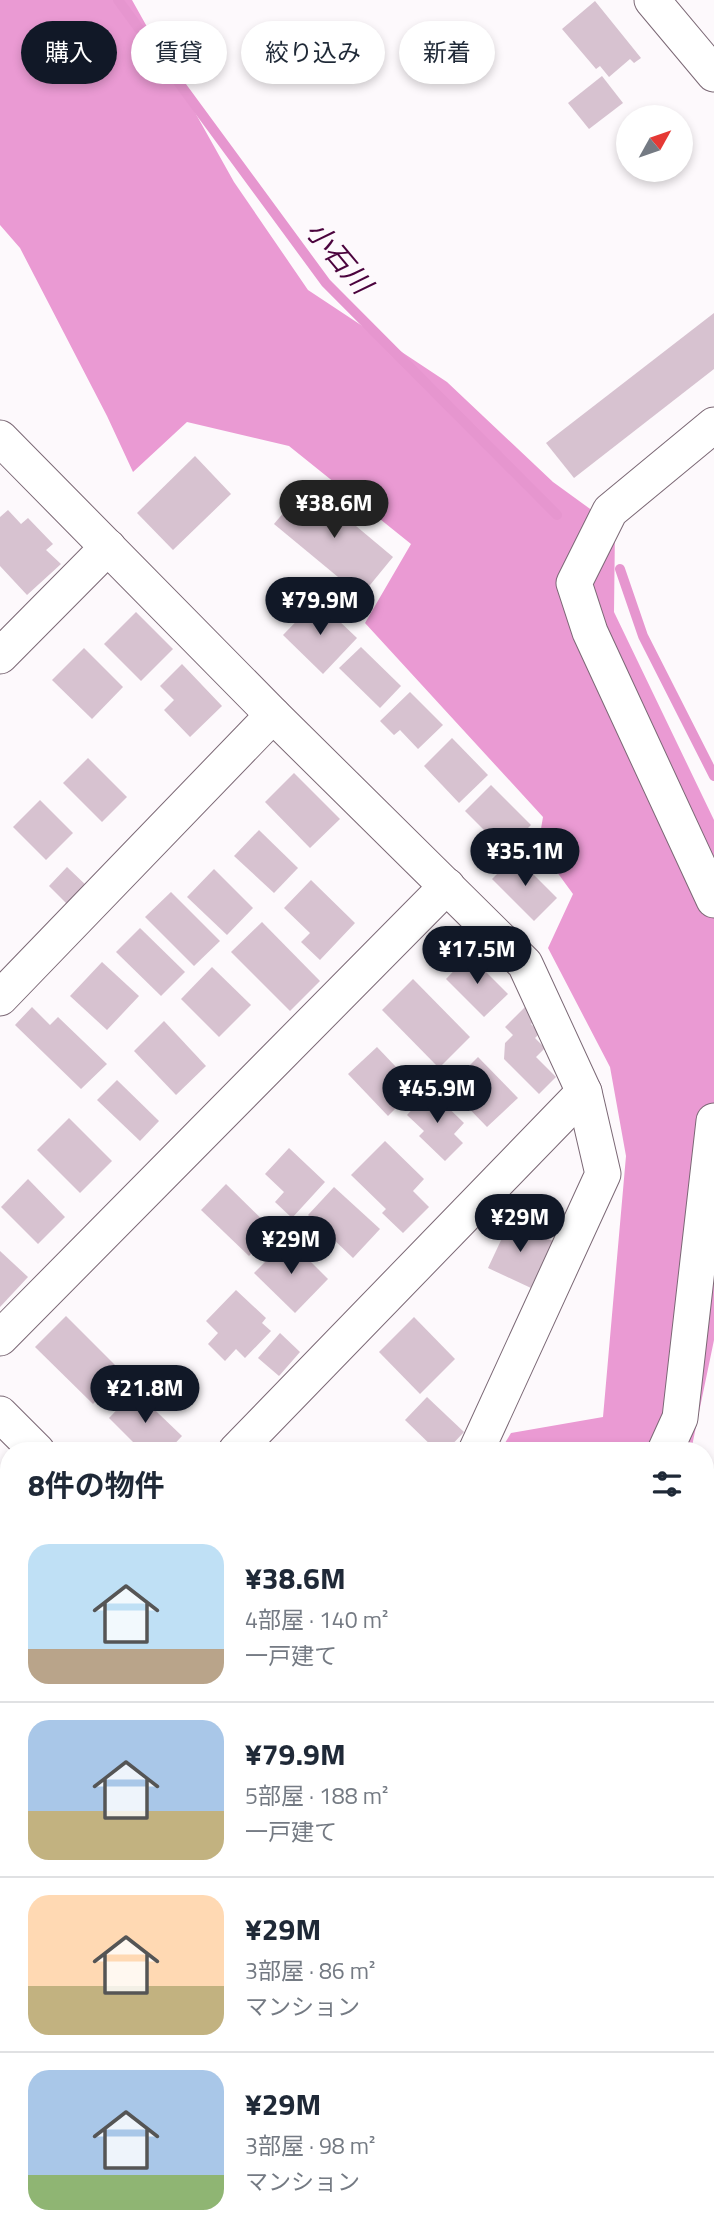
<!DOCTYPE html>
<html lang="ja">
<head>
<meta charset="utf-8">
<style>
  body { margin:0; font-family:"Titillium Web","Noto Sans JP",sans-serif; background:#f2f2f3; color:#1f2937; height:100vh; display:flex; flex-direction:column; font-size:26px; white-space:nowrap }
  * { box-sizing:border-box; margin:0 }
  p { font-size:23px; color:#747a83 }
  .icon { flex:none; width:38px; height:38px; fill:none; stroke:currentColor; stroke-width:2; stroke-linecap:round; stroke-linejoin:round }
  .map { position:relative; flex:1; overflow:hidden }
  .side { position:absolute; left:0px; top:1442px; width:714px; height:798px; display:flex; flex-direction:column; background:#fff; border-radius:28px 28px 0 0; box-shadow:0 4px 10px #0003 }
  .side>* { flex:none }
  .banner { position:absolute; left:21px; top:21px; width:672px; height:63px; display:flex; gap:14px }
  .needle { width:46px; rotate:50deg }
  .fabs { position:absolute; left:616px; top:105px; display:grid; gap:14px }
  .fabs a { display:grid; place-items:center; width:77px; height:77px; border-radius:50%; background:#fff; box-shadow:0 4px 10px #0003; font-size:35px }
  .price { position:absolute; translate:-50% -60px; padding:0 16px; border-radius:24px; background:#111827; color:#fff; font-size:23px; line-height:46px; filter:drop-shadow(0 2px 4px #0008) }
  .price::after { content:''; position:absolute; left:50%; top:42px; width:21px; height:16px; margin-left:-10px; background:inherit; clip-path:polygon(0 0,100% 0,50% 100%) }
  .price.selected { background:#222; color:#fff }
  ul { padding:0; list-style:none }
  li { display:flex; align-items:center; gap:21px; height:175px; padding:0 28px }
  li+li { border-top:2px solid #e0e1e3 }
  li span { display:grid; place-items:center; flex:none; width:196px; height:140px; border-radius:21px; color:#555 }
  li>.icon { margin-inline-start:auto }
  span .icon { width:84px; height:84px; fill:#fffc; stroke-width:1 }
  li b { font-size:30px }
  h2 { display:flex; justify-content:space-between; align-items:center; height:84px; padding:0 28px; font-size:30px }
  .tag { padding:0 24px; border-radius:32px; background:#fff; box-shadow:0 4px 10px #0003; font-size:24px; line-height:63px }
  .tag.selected { background:#111827; color:#fff }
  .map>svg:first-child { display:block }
  .forest { fill:#ea9ad3 }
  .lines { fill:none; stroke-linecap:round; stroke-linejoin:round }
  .stream { stroke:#e696cf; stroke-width:10 }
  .building { fill:#d7c2d0 }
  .minor-casing { stroke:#7b6875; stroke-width:37 }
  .minor { stroke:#fff; stroke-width:35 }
  .labels { text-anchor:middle; stroke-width:7; stroke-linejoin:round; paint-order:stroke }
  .water-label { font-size:28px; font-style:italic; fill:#4b033d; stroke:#fdf9fc }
</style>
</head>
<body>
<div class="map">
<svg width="714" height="2240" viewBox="0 0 714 2240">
  <rect width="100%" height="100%" fill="#fdf9fc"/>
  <g class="forest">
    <polygon points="0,0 132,0 234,182 308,290 447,382 553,482 615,527 614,612 714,820 714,1340 692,1446 684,1451 500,1451 511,1433 603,1417 626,1156 610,1067 548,948 573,894 538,846 543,817 365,623 411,544 289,446 187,422 133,472 107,416 20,248 0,225"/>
    <polygon points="714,1815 714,2240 322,2240 323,2231 705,2231 705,1827"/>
  </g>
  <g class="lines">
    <g class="stream">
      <polyline points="118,0 326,283 557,515"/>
      <polyline points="620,569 643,636 714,776"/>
      <polyline points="705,1523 714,1502"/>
      <polyline points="328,2240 331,2231"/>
    </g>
  </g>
  <g class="building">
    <polygon points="595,1 641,58 634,63 630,59 609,77 600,66 596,69 562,29"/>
    <polygon points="602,76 623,103 589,129 568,103"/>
    <polygon points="714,313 714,369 574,478 546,443"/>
    <polygon points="195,456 231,494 173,550 137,513"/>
    <polygon points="307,485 393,557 361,596 274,524"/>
    <polygon points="8,510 21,524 28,518 53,544 46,550 61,564 27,595 0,566 0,517"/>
    <polygon points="317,600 357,638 323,674 283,635"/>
    <polygon points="136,612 173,649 141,681 104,644"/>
    <polygon points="361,647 401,686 380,708 339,668"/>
    <polygon points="84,648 123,687 92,719 52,680"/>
    <polygon points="182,664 222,706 190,737 164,710 174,700 160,686"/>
    <polygon points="410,692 443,725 418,749 400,730 394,735 380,721"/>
    <polygon points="452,738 488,775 459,803 424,766"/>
    <polygon points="88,758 127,797 102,822 63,783"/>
    <polygon points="294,773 340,819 310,848 265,802"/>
    <polygon points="491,785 531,825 505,851 465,811"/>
    <polygon points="40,800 73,833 46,860 13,827"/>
    <polygon points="259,830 298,868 274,893 234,856"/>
    <polygon points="515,856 557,898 534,921 492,879"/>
    <polygon points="67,867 90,889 67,904 49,886"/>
    <polygon points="214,869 253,908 227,935 187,897"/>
    <polygon points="311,880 355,923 320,960 301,942 310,933 284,908"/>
    <polygon points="171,892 220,941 194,966 145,917"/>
    <polygon points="262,922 320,981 290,1011 231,952"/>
    <polygon points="140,928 185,972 161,996 116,952"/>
    <polygon points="469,955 508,994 484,1017 446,979"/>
    <polygon points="102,962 139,996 107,1030 70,996"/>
    <polygon points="212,967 251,1005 219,1037 181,999"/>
    <polygon points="413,979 470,1037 439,1068 382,1010"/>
    <polygon points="32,1007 50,1025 58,1017 107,1064 81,1089 15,1025"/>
    <polygon points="525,1007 536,1019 531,1024 540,1033 535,1038 545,1048 536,1057 556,1077 539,1094 504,1059 505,1043 513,1035 505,1027"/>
    <polygon points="164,1021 206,1066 176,1095 134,1051"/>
    <polygon points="377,1047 416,1088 388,1116 348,1074"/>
    <polygon points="478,1057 518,1098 487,1127 448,1087"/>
    <polygon points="117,1080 159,1121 140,1141 97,1100"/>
    <polygon points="430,1090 464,1123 454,1134 463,1143 445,1161 419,1136 424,1131 407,1115"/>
    <polygon points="69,1118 112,1161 80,1193 37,1150"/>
    <polygon points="385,1141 424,1179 413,1191 429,1207 403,1233 382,1213 386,1209 351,1175"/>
    <polygon points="289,1148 325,1182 292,1218 275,1202 284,1192 265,1174"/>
    <polygon points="28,1179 65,1217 38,1244 1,1207"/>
    <polygon points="226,1184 274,1231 249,1256 201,1210"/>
    <polygon points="334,1187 380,1229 353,1258 308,1215"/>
    <polygon points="510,1221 553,1241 531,1288 488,1268"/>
    <polygon points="288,1239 328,1279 295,1313 254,1273"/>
    <polygon points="0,1251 28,1277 0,1307"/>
    <polygon points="236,1290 266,1318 262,1323 271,1331 245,1358 236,1349 225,1361 208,1344 218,1333 206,1321"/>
    <polygon points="66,1316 123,1373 93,1404 35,1347"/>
    <polygon points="414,1317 455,1359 420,1394 379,1352"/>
    <polygon points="280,1333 300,1352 279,1376 258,1358"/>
    <polygon points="135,1391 182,1436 168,1451 142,1451 109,1418"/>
    <polygon points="427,1397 464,1432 446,1451 437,1451 405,1420"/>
    <polygon points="0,1774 9,1783 9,1823 0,1831"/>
    <polygon points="0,2130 9,2139 9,2163 0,2171"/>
  </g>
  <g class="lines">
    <g class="minor-casing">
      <g id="minor">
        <polyline points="652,0 714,74"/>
        <polyline points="714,425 610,511 574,583 590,632 714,900"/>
        <polyline points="0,438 273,715 525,964 584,1092 603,1174 476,1451"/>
        <polyline points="0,656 108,547"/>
        <polyline points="0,998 273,715"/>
        <polyline points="0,1338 447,886"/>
        <polyline points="0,1414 37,1451"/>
        <polyline points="236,1451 584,1092"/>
        <polyline points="665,1451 680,1418 714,1121"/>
        <polyline points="0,1690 9,1682"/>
        <polyline points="0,1995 9,1986"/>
        <polyline points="141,2231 153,2240"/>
        <polyline points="96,2240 105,2231"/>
        <polyline points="272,2240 275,2231"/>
      </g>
    </g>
    <use href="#minor" class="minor"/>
  </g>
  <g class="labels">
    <g class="water-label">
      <text transform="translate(339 257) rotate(50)" y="10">小石川</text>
    </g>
  </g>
</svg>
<div class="fabs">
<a><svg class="needle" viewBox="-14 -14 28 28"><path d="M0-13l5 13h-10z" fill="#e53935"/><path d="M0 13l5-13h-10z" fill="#747a83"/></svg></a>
</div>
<b class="price selected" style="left:334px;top:540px">¥38.6M</b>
<b class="price" style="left:320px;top:637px">¥79.9M</b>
<b class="price" style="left:525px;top:888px">¥35.1M</b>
<b class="price" style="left:477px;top:986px">¥17.5M</b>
<b class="price" style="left:437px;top:1125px">¥45.9M</b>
<b class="price" style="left:520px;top:1254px">¥29M</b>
<b class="price" style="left:291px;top:1276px">¥29M</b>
<b class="price" style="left:145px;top:1425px">¥21.8M</b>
<div class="banner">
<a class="tag selected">購入</a>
<a class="tag">賃貸</a>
<a class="tag">絞り込み</a>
<a class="tag">新着</a>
</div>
<section class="side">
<h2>8件の物件<svg class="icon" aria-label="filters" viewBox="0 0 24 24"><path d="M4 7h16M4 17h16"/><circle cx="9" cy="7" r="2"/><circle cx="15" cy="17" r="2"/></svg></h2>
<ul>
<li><span style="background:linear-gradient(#bfe0f5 75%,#b9a48a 0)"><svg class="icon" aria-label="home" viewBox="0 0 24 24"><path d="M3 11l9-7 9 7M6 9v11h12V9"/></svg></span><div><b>¥38.6M</b><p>4部屋 · 140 m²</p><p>一戸建て</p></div></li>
<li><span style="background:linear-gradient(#a9c7e8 65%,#c2b280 0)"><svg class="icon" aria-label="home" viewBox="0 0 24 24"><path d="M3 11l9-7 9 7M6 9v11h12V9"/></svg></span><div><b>¥79.9M</b><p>5部屋 · 188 m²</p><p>一戸建て</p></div></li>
<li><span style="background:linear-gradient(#ffd9b3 65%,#c2b280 0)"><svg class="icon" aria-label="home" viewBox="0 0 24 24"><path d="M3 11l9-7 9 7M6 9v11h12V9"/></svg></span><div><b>¥29M</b><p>3部屋 · 86 m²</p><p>マンション</p></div></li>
<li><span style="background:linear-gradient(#a9c7e8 75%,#8fb573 0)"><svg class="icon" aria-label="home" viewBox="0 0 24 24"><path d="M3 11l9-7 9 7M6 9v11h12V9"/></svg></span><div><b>¥29M</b><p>3部屋 · 98 m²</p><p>マンション</p></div></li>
</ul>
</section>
</div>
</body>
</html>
